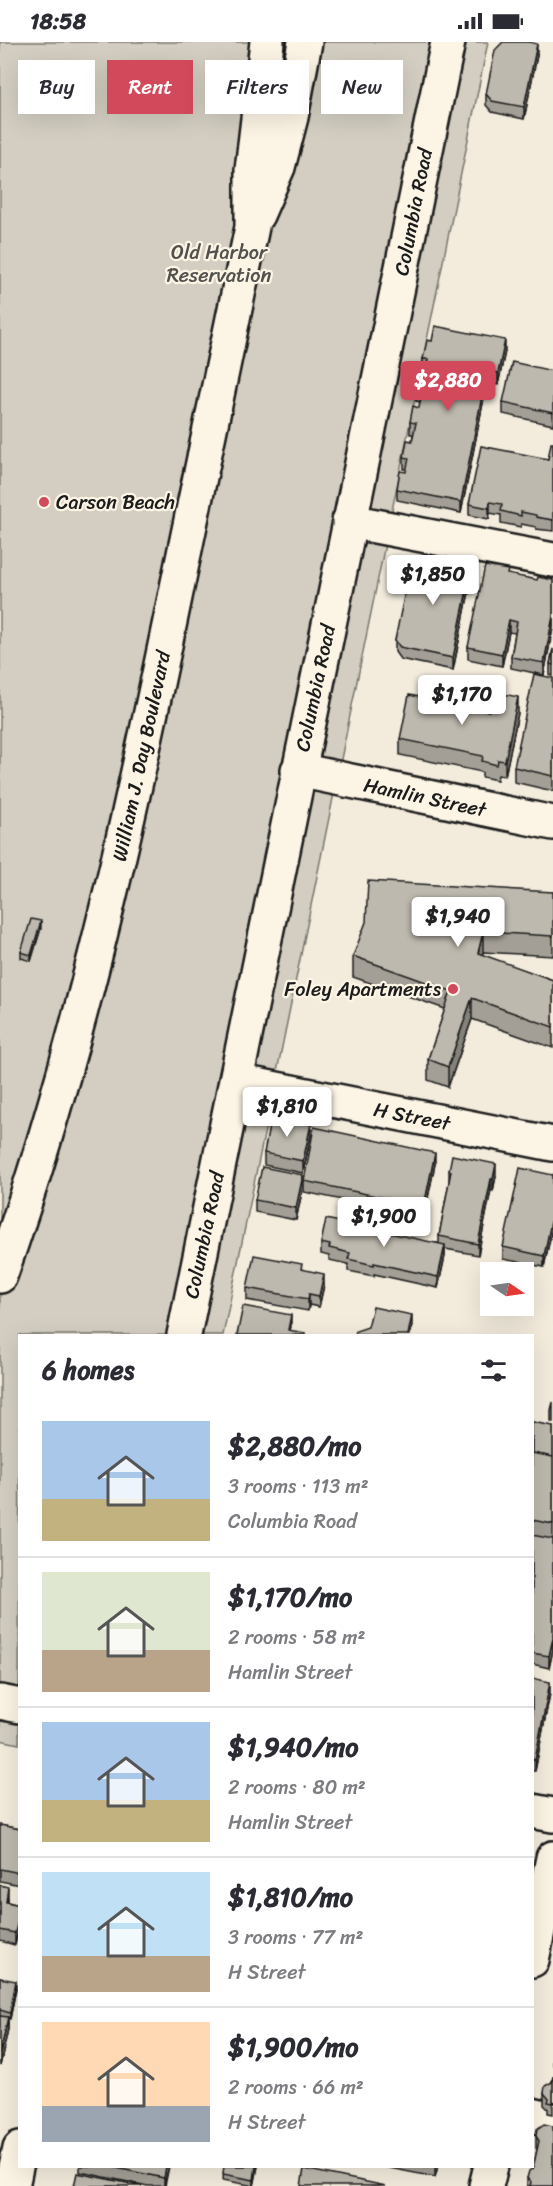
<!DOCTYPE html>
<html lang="en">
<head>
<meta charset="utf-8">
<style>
  body { margin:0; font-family:Sriracha,sans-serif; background:#f7f7f7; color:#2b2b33; height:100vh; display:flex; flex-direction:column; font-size:22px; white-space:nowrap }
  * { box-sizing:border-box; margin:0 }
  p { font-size:20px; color:#7c7c81 }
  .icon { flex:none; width:33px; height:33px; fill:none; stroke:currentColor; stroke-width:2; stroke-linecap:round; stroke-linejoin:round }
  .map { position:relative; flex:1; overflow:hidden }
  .sheet { position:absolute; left:18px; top:1292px; width:516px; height:834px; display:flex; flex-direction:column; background:#fff; border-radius:0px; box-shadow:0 6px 24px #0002 }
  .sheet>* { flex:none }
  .top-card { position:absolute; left:18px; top:18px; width:518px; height:54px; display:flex; gap:12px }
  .needle { width:39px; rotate:103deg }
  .fabs { position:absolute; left:480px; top:1220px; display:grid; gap:12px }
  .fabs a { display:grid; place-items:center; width:54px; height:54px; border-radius:0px; background:#fff; box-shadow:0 6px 24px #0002; font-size:30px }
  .price { position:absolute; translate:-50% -51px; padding:0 14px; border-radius:6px; background:#fff; color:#222; font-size:20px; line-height:39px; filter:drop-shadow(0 2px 3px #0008) }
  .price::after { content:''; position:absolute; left:50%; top:36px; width:18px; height:14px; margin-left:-9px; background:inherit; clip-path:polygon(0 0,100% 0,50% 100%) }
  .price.active { background:#d1495b; color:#fff }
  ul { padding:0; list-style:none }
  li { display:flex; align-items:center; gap:18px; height:150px; padding:0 24px }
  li+li { border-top:2px solid #e1e1e2 }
  li span { display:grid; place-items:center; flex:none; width:168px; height:120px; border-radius:0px; color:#555 }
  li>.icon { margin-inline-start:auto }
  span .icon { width:72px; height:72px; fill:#fffc; stroke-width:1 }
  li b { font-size:26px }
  h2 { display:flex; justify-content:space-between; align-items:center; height:72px; padding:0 24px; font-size:26px }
  .pill { padding:0 21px; border-radius:0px; background:#fff; box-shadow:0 6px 24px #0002; font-size:21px; line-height:54px }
  .pill.active { background:#d1495b; color:#fff }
  .status { display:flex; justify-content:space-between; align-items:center; height:42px; padding:0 30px; background:#fff; direction:ltr }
  .status svg { height:16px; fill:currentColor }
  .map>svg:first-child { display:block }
  .green { fill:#d3cec1; stroke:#78756e; stroke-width:1.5 }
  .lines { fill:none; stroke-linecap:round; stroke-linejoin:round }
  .minor-casing { stroke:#1c1c1c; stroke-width:38 }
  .major-casing { stroke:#1c1c1c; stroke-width:38 }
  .minor { stroke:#fcf5e5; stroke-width:33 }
  .major { stroke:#fcf5e5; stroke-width:33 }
  .wall { fill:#a39f96; stroke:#1c1c1c; stroke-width:1.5 }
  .shaded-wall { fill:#85827a; stroke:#1c1c1c; stroke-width:1.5 }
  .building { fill:#beb9ae; stroke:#1c1c1c; stroke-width:1.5 }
  .poi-dot { fill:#d1495b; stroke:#fcf5e5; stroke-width:2 }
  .labels { text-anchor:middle; stroke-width:4.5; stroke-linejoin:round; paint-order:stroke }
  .street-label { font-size:20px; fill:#1c1c1c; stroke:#fcf5e5 }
  .park-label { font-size:20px; fill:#53514e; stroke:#fcf5e5 }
  .poi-label { font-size:20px; fill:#1c1c1c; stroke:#fcf5e5; text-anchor:start }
</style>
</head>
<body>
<div class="status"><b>18:58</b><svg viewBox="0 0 49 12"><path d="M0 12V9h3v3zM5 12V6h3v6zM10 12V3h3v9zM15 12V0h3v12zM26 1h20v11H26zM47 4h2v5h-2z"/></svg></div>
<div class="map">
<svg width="553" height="2144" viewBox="0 0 553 2144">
  <rect width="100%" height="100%" fill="#f3ecdd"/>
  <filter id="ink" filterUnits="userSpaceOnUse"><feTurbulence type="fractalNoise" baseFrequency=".0167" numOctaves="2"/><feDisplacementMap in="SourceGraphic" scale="12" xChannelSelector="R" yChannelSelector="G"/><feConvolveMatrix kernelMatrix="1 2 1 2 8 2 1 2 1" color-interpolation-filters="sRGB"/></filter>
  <g filter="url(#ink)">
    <polygon class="green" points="0,0 488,0 223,1293 20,1293 19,1702 0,1698"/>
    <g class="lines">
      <g class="minor-casing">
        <g id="minor">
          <polyline points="349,479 553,518"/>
          <polyline points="298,728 553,781"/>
          <polyline points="236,1039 553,1102"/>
          <polyline points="532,1769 553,1773"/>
          <polyline points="532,1918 553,1816"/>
          <polyline points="532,2073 553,2078"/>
          <polyline points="12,2144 20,2106"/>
          <polyline points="486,2144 491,2124"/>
        </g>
      </g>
      <g class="major-casing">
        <g id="major">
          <polyline points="257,173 278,125 291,75 305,0"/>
          <path d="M0,1234C74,1024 123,807 168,589C196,454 224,320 252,185V128L267,0"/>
          <polyline points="184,1293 448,0"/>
          <polyline points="0,1660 20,1664"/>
        </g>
      </g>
      <use href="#minor" class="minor"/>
      <use href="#major" class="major"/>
    </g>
    <g class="wall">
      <polygon points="537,13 524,77 492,70 486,63 486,52"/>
      <polygon points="505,309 498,343 487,341 461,471 397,458 397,447 406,430 407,427 404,427 404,415 412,399 413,392 410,392 410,380 419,366 420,360 416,359 416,348 425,332 426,328 423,328 423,317"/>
      <polygon points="553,329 553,383 503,372 503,360"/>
      <polygon points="553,401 553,489 536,487 536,485 521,482 521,485 501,481 501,473 490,471 489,477 469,473 469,462 548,417"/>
      <polygon points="508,533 537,538 553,538 553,585 544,633 511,626 511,615 515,591 509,590 502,624 468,617 468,605"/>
      <polygon points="472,535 453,628 400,617 395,610 395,598"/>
      <polygon points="553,607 553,634 550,633 550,622"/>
      <polygon points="553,636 553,749 514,740 514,725"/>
      <polygon points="489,669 518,671 505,734 498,733 497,738 482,735 482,730 400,713 400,697"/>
      <polygon points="553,850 553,914 483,910 482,913 553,938 553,1006 472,977 448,1045 428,1038 428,1017 445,967 353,935 353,914"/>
      <polygon points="41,886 31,919 21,916 21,910"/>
      <polygon points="311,1093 303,1131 264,1123 264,1111"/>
      <polygon points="435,1122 424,1175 304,1150 304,1139"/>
      <polygon points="449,1128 496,1134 493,1149 491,1148 478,1213 445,1207 445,1214 438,1246 374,1232 374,1234 348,1229 348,1222 329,1218 329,1214 321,1212 321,1201 439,1201 439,1194 449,1140"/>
      <polygon points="553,1133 553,1182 544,1225 503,1217 503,1205"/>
      <polygon points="303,1145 296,1178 255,1170 255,1158"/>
      <polygon points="302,1228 324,1243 319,1265 309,1263 308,1269 247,1258 247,1246"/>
      <polygon points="553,1360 553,1380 551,1380 551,1368"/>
      <polygon points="532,1380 553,1384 553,1608 549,1626 532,1622"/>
      <polygon points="532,1636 550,1651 535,1729 532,1729"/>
      <polygon points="0,1783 20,1787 20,1843 0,1839"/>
      <polygon points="0,1843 8,1856 8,1860 20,1863 20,1881 15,1903 0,1899"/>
      <polygon points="0,1936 16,1946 10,1977 8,1976 8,1987 0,2024"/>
      <polygon points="553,2003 553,2023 552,2022"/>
      <polygon points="553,2034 553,2072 548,2071 548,2067 544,2063 544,2051 552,2040"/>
      <polygon points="553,2084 553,2144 527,2144 527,2136 533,2126 537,2108 536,2106 536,2094"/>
      <polygon points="80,2124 169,2124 165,2144 148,2144 80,2130"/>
      <polygon points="224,2124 258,2124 254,2144 223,2138"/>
      <polygon points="379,2124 438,2124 435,2135"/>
    </g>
    <g class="shaded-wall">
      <polygon points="537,2 537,13 524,77 524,65"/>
      <polygon points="505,298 505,309 498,343 498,331"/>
      <polygon points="487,329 487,341 461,471 461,460"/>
      <polygon points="490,460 490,471 489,477 489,466"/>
      <polygon points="472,524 472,535 453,628 453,616"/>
      <polygon points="553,574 553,585 544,633 544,621"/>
      <polygon points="509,578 509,590 502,624 502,612"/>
      <polygon points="518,655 518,671 505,734 505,719"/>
      <polygon points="41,879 41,886 31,919 31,913"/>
      <polygon points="483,890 483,910 478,932 478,911"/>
      <polygon points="472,956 472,977 448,1045 448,1025"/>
      <polygon points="311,1082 311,1093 303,1131 303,1119"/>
      <polygon points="435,1111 435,1122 424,1175 424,1164"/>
      <polygon points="496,1122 496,1134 493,1149 493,1137"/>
      <polygon points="303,1133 303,1145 296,1178 296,1166"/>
      <polygon points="491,1137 491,1148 478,1213 478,1202"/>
      <polygon points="553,1170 553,1182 544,1225 544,1214"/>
      <polygon points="445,1203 445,1214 438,1246 438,1235"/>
      <polygon points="324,1232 324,1243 319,1265 319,1254"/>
      <polygon points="309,1252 309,1263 308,1269 308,1257"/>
      <polygon points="291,1273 291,1285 289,1293 288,1288"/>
      <polygon points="412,1273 412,1284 410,1293 408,1293"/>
      <polygon points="553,1596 553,1608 549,1626 549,1614"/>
      <polygon points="550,1640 550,1651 535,1729 535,1718"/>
      <polygon points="8,1845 8,1856 6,1871 6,1860"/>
      <polygon points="20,1870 20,1881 15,1903 15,1891"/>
      <polygon points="16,1939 16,1946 10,1977 10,1971"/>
      <polygon points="8,1975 8,1987 0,2024 0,2012"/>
      <polygon points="166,2124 169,2124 164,2144 164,2136"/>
      <polygon points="256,2124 258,2124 254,2144 254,2138"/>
      <polygon points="435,2124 438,2124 435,2135"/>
    </g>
    <g class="building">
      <polygon points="503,0 529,0 537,2 524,65 492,59 486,52 495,8"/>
      <polygon points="435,284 505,298 498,331 487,329 461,460 397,447 400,429 406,430 409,416 404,415 407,398 412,399 416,381 410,380 413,364 419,366 422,349 416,348 420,332 425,332 428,317 423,317 427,298 432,299"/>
      <polygon points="512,320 553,329 553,371 503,360"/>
      <polygon points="551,401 553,401 553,478 536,475 536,473 521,470 521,474 501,469 502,462 490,460 489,466 469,462 481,404 548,417"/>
      <polygon points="421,514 472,524 453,616 400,605 395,598 411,520"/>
      <polygon points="485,524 508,528 507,532 537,538 538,535 553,538 553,574 544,621 511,615 517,580 509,578 502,612 468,605"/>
      <polygon points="553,607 553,623 550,622"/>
      <polygon points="534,632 553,636 553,734 514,725"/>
      <polygon points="493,650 518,655 505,719 498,718 497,723 482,719 483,714 400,697 409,653 489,669"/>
      <polygon points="368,839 553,850 553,894 483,890 478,911 553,938 553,985 472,956 448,1025 428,1017 451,949 353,914 366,880"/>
      <polygon points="31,877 41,879 31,913 21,910"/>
      <polygon points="271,1074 311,1082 303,1119 264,1111"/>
      <polygon points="314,1085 435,1111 424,1164 304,1139"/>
      <polygon points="452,1113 496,1122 493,1137 491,1137 478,1202 439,1194 451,1129 449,1128"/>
      <polygon points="262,1125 303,1133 296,1166 255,1158"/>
      <polygon points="520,1126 553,1133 553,1170 544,1214 503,1205"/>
      <polygon points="326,1177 445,1203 438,1235 374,1221 374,1223 348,1217 350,1211 329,1206 330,1203 321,1201"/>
      <polygon points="254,1213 302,1222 301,1227 324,1232 319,1254 309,1252 308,1257 247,1246"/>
      <polygon points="243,1264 291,1273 288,1288 305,1291 305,1293 237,1293"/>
      <polygon points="373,1265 412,1273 408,1293 355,1293 356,1289 368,1285"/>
      <polygon points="532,1380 553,1384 553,1415 532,1411"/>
      <polygon points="532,1411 553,1415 553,1482 532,1478"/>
      <polygon points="532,1493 553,1497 553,1596 549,1614 532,1611"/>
      <polygon points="532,1636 550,1640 535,1718 532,1717"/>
      <polygon points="0,1783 20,1787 20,1831 0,1827"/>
      <polygon points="0,1843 8,1845 6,1860 20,1863 20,1870 15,1891 0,1888"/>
      <polygon points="0,1936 16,1939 10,1971 0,1968"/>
      <polygon points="0,1974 8,1975 0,2012"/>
      <polygon points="553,2034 553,2061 548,2060 549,2057 544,2051 545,2044 552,2040"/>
      <polygon points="544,2082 553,2084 553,2144 530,2144 531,2140 527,2136 529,2129 533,2126 539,2099 536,2094 537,2087"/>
      <polygon points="107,2124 166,2124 164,2136"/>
      <polygon points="224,2124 256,2124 254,2138 223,2132"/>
      <polygon points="304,2127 386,2144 301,2144"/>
      <polygon points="77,2131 142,2144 74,2144"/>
    </g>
  </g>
  <g class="poi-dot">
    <circle cx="44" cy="460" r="6"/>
    <circle cx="453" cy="947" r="6"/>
  </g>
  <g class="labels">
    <g class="street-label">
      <text transform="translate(413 170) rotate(-79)" y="7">Columbia Road</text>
      <text transform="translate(315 646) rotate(-78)" y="7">Columbia Road</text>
      <text transform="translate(141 714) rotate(-78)" y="7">William J. Day Boulevard</text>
      <text transform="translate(425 755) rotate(12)" y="7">Hamlin Street</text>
      <text transform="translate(412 1074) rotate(11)" y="7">H Street</text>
      <text transform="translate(204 1193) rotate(-78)" y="7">Columbia Road</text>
    </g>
    <g class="park-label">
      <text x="219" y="217">Old Harbor<tspan x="219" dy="23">Reservation</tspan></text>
    </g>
    <g class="poi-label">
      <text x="56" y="467">Carson Beach</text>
      <text x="441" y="954" text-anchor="end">Foley Apartments</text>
    </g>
  </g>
</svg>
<div class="fabs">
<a><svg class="needle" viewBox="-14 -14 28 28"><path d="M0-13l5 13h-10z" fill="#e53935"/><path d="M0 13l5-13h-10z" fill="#7c7c81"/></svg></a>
</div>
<b class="price active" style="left:448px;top:370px">$2,880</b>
<b class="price" style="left:433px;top:564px">$1,850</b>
<b class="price" style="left:462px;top:684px">$1,170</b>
<b class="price" style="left:458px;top:906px">$1,940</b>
<b class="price" style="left:287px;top:1096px">$1,810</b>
<b class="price" style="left:384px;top:1206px">$1,900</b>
<div class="top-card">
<a class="pill">Buy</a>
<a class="pill active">Rent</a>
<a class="pill">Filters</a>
<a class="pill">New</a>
</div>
<section class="sheet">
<h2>6 homes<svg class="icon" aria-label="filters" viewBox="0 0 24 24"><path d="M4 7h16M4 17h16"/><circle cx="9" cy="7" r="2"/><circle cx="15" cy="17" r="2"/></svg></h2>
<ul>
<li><span style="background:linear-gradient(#a9c7e8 65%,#c2b280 0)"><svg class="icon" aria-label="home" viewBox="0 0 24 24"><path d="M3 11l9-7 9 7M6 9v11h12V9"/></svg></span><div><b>$2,880/mo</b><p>3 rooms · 113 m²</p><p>Columbia Road</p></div></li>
<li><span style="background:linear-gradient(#dfe7d0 65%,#b9a48a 0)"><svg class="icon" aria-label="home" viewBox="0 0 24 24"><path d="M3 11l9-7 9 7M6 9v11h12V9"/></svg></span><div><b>$1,170/mo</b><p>2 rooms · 58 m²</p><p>Hamlin Street</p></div></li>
<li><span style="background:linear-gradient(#a9c7e8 65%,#c2b280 0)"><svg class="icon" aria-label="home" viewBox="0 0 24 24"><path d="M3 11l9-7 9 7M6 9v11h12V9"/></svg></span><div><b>$1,940/mo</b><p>2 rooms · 80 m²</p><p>Hamlin Street</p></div></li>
<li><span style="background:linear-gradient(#bfe0f5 70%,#b9a48a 0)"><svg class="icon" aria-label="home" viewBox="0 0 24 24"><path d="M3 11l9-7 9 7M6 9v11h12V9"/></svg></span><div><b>$1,810/mo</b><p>3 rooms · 77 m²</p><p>H Street</p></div></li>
<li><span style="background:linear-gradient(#ffd9b3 70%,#9aa5b1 0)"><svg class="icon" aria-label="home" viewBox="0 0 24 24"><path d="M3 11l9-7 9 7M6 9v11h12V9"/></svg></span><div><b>$1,900/mo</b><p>2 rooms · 66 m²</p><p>H Street</p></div></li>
</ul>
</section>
</div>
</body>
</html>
